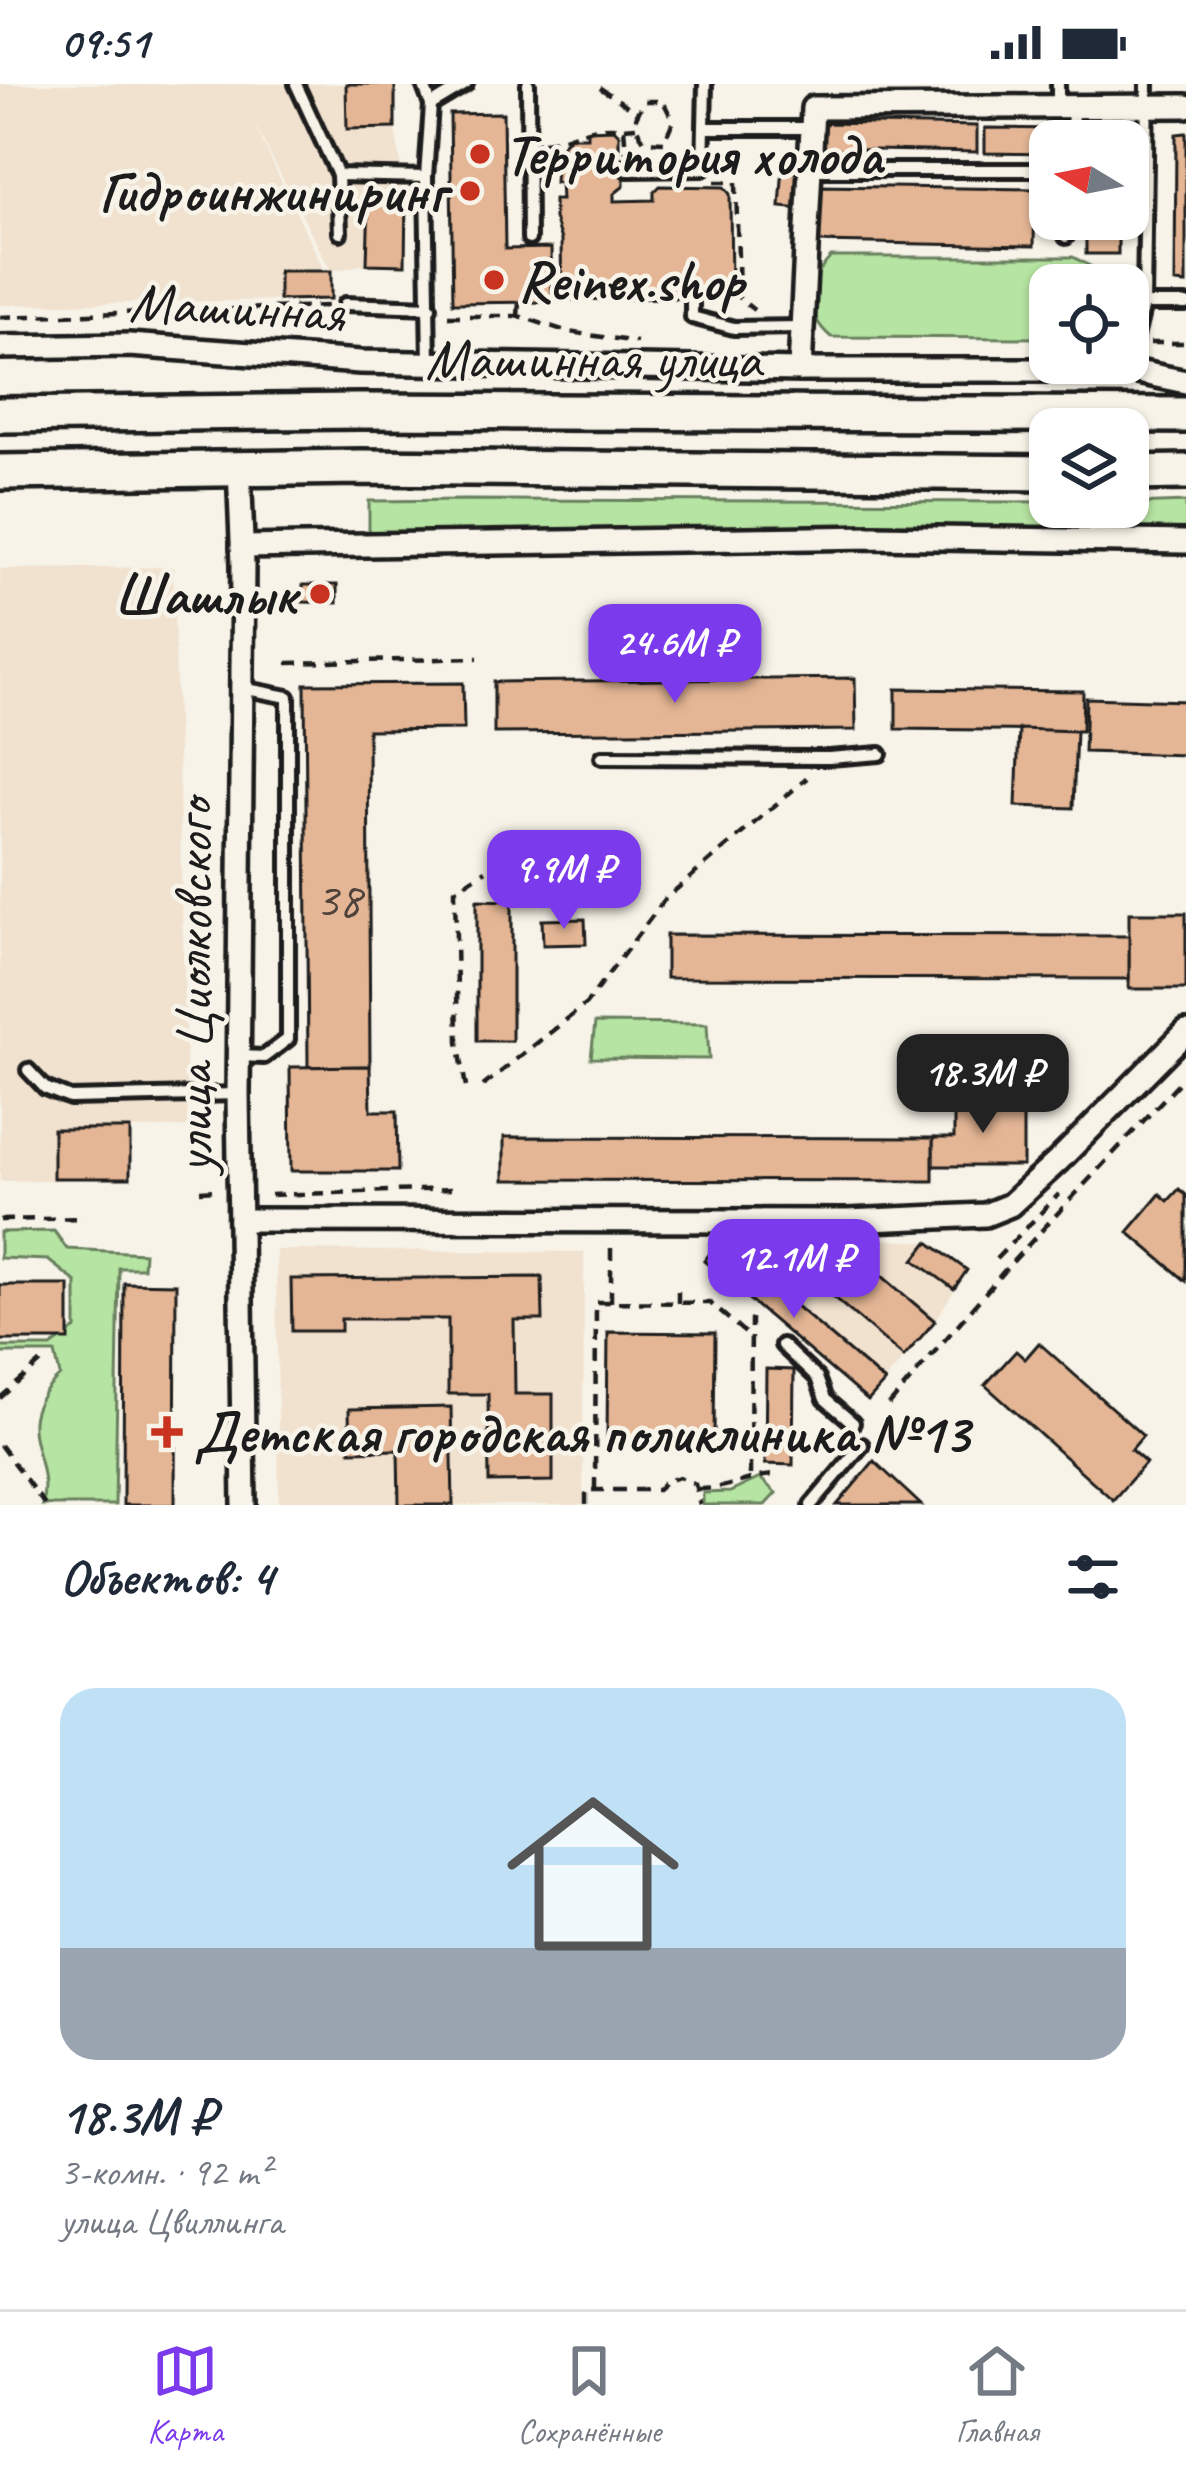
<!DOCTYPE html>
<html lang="ru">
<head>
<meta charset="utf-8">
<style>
  body { margin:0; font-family:Caveat,sans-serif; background:#f6f6f7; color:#1f2937; height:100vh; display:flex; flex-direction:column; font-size:45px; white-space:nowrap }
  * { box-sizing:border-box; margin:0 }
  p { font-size:39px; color:#747a83 }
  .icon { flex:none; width:66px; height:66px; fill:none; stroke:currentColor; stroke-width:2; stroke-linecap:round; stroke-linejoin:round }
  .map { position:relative; height:1421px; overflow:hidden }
  .details { display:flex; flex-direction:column; background:#fff; flex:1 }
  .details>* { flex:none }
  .needle { width:78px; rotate:280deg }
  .buttons { position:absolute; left:1029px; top:36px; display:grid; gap:24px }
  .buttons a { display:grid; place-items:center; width:120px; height:120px; border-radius:24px; background:#fff; box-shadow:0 3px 9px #0004; font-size:60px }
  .price { position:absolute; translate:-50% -102px; padding:0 27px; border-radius:24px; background:#7c3aed; color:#fff; font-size:39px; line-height:78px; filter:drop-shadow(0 3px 6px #0008) }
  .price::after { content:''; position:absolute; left:50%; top:72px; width:36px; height:27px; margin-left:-18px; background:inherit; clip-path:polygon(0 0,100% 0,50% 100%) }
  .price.selected { background:#222; color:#fff }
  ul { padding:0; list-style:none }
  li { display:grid; align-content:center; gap:24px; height:636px; padding:0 60px }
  li span { display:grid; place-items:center; height:372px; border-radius:36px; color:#555 }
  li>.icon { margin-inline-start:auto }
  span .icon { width:216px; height:216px; fill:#fffc; stroke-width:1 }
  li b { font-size:51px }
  h2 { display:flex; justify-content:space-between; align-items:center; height:144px; padding:0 60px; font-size:51px }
  .status { display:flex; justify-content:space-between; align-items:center; height:84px; padding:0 60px; background:#fff; direction:ltr }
  .status svg { height:33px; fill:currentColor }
  .dock { display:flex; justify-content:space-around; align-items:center; height:168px; border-top:3px solid #e0e1e3; background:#fff; font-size:33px; color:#747a83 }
  .dock a { display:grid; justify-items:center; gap:6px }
  .dock .selected { color:#7c3aed }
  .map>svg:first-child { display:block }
  .built { fill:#f1e1cf }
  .green { fill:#b6e4a2; stroke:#69805f; stroke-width:3 }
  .building { fill:#e4b695; stroke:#1c1c1c; stroke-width:3 }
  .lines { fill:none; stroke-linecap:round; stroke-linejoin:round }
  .lane-casing { stroke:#1c1c1c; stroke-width:20 }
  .street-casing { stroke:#1c1c1c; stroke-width:30 }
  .primary-casing { stroke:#1c1c1c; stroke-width:42 }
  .path { stroke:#1c1c1c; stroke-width:4.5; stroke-dasharray:12 9; stroke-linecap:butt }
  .lane { stroke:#f7f3e8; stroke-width:10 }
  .street { stroke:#f7f3e8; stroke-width:21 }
  .primary { stroke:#f7f3e8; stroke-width:33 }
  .poi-dot { fill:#c8321e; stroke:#f7f3e8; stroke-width:4.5 }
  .labels { text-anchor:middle; stroke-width:9; stroke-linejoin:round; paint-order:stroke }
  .number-label { font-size:51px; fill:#4e423a }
  .poi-label { font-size:57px; font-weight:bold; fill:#1c1c1c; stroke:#f7f3e8; text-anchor:start }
  .street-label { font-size:57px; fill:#1c1c1c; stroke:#f7f3e8 }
</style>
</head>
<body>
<div class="status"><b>09:51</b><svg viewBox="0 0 49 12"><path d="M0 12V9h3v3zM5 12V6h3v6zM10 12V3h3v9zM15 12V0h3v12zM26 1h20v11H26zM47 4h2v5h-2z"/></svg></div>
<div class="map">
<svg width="1186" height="1421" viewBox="0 0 1186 1421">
  <rect width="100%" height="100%" fill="#f7f3e8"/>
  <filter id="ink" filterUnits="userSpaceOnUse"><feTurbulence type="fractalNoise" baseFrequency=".00833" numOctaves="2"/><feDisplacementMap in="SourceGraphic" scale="24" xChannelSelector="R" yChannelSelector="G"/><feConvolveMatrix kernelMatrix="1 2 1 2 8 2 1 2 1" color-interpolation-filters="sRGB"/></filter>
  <g filter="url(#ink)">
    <g class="built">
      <polygon points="0,0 395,0 395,44 406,113 405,181 367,180 331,187 249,30 323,184 279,187 279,216 0,221"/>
      <polygon points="173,483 188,1043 130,1045 130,1094 0,1097 0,485"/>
      <polygon points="836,1153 928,1158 967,1186 935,1237 868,1317 704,1177 720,1157"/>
      <polygon points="276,1166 584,1168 583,1421 279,1421"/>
    </g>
    <g class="green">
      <path d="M831,173H1073L1099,187V201H1050V254L831,253C803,229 806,199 831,173Z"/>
      <polygon points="466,416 1050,418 1050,423 1186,418 1186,447 369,450 369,417"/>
      <polygon points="595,939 707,940 709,975 591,974"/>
      <path d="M54,1147L67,1165L144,1169L143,1184H119L115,1421H42C54,1367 4,1343 60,1292L55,1269H0V1263H51L76,1245V1198L48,1176L0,1174V1148Z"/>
      <polygon points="760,1394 776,1409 765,1421 703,1421 703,1409 730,1408"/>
    </g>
    <g class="building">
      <polygon points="346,0 395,0 395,44 347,45"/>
      <polygon points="503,29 505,165 551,164 552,218 453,219 450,30"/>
      <polygon points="824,39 977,42 977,68 824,65"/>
      <polygon points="985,44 1059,45 1059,57 1050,57 1050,70 985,69"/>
      <polygon points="614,45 619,50 619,74 624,74 624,102 614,110 614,117 654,116 654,108 660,102 724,103 730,110 731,213 562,216 561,156 554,134 554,116 561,116 560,98 555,99 557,66 570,53 587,53 587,46"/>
      <polygon points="1186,49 1186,200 1175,199 1176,50"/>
      <polygon points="783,81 805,83 802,125 780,123"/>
      <polygon points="819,102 1035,105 1034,162 818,158"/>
      <polygon points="369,113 406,113 405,181 367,180"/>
      <rect x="1086" y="135" width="32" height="35"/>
      <polygon points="279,187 331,187 331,215 279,216"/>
      <polygon points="303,501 337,501 337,519 303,518"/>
      <polygon points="855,594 856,646 494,649 494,598"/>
      <polygon points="463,599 464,645 368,646 370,982 308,983 305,600"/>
      <polygon points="896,605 1083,607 1082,647 896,645"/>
      <polygon points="1086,614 1186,617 1186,671 1084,668"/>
      <polygon points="1019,645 1076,647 1073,724 1016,722"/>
      <polygon points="584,750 584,770 513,771 513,751"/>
      <polygon points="548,794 551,817 516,820 514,797"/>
      <polygon points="477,816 512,817 512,957 477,957"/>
      <rect x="1129" y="829" width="57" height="76"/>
      <polygon points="585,835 586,860 543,861 542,836"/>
      <polygon points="666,851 1129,852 1129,895 666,894"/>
      <polygon points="370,982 371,1027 397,1027 398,1087 291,1087 290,983"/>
      <polygon points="954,1018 1023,1018 1023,1082 933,1082 933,1054 954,1054"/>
      <rect x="53" y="1045" width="77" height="49"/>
      <polygon points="504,1053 933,1054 933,1097 504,1096"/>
      <polygon points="1179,1105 1186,1111 1186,1197 1128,1148 1160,1110 1168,1117"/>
      <polygon points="836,1153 935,1237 904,1273 786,1173 801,1155 820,1172"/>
      <polygon points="720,1157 885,1298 868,1317 704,1177"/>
      <polygon points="928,1158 967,1186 954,1205 914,1176"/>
      <polygon points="542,1193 543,1236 514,1236 515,1310 553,1310 553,1397 489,1398 488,1310 448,1310 448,1235 341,1235 341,1247 292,1247 291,1195"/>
      <polygon points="124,1199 176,1200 175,1421 123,1421"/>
      <rect x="0" y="1201" width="69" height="55"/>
      <polygon points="608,1248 715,1249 714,1355 607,1355"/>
      <polygon points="1039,1259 1143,1352 1131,1366 1146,1379 1113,1416 985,1301 1016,1267 1025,1275"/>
      <polygon points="766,1285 794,1286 793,1381 765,1380"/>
      <polygon points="451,1323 453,1421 399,1421 398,1366 350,1367 349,1325"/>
      <polygon points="874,1377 921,1421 837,1421"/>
    </g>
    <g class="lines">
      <g class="lane-casing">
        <g id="lane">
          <polyline points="296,0 338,91 426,93"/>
          <polyline points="423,0 431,21 426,93 429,279"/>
          <polyline points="528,0 529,155"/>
          <polyline points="431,21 466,0"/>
          <polyline points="1058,22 1058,0"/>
          <polyline points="704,44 813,44"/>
          <polyline points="1070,57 1074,22"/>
          <polyline points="627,86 703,85 705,0"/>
          <polyline points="811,86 1050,86"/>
          <polyline points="338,91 340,149"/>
          <polyline points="1066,153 1066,135"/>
          <polyline points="692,214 692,233 734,244 802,243"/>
          <polyline points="345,220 430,223"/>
          <polyline points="1144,220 1186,220"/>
          <polyline points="1128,286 1144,220 1147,0"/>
          <polyline points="602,673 829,674 880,670"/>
          <polyline points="238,972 264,973 288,955 288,613 242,604"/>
          <polyline points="28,986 45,1004 70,1014 238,1010"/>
          <polyline points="782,1261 817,1294 825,1315 853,1339"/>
          <polyline points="811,1421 862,1361"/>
        </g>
      </g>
      <g class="street-casing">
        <g id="street">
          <polyline points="0,263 129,261 360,278 800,286 1128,286 1186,298"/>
          <polyline points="800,286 813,24 1186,22"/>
          <polyline points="239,383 243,481 238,1010 244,1421"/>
          <polyline points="242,463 874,453 1186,458"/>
          <polyline points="240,1136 847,1137 985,1131 1010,1121 1058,1077 1186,948"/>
        </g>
      </g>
      <g class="primary-casing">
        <g id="primary">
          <polyline points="0,331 359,327 1186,331"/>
          <polyline points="0,388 360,383 1050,389"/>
          <polyline points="1128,389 1186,388"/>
        </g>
      </g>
      <g class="path">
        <polyline points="600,4 638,29"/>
        <polyline points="624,44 636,43 634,38 644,17 663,17 673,37 664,58 644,57 636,43"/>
        <path d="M543,58C574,56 584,39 624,44L626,68"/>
        <polyline points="715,98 736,98 739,214 754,226"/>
        <polyline points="448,232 518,232 569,248 637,258"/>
        <polyline points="518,232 519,218"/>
        <polyline points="0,233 327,222"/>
        <polyline points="1150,259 1186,259"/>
        <polyline points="287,579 478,574"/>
        <polyline points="483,1002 586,920 665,815 807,694"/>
        <polyline points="466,1003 458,958 455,806 486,786"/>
        <polyline points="200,1107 219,1106"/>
        <polyline points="271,1111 451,1105"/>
        <polyline points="0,1136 84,1134"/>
        <polyline points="996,1175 1059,1110"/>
        <polyline points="611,1218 611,1158"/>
        <polyline points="678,1219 678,1205"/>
        <polyline points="0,1314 46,1274"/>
        <polyline points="889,1321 1004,1187 1186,991"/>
        <polyline points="0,1361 45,1421"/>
        <polyline points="750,1391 751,1234"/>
        <path d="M698,1405C729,1406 749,1391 778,1391"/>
        <polyline points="595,1406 596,1218 710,1219 751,1254"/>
        <polyline points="586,1421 586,1406 658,1406 663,1399 679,1393 695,1400 700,1421"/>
      </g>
      <use href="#lane" class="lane"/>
      <use href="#street" class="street"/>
      <use href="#primary" class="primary"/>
    </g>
  </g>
  <g class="poi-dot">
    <circle cx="480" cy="70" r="12"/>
    <circle cx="470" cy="107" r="12"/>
    <circle cx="494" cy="196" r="12"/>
    <circle cx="320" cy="510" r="12"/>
    <path d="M161 1330h12v12h12v12h-12v12h-12v-12h-12v-12h12z"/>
  </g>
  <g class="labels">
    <g class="number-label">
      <text x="338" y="832">38</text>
    </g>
    <g class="poi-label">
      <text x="504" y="90">Территория холода</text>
      <text x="446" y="127" text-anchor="end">Гидроинжиниринг</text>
      <text x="518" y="216">Reinex.shop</text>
      <text x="296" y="530" text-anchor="end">Шашлык</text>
      <text x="194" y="1368">Детская городская поликлиника №13</text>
    </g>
    <g class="street-label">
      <text transform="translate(237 222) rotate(3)" y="20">Машинная</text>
      <text x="593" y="294">Машинная улица</text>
      <text transform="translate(192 902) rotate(-90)" y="20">улица Циолковского</text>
    </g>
  </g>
</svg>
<div class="buttons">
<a><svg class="needle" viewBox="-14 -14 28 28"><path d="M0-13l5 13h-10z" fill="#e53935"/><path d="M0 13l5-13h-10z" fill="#747a83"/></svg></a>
<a><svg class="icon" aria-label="locate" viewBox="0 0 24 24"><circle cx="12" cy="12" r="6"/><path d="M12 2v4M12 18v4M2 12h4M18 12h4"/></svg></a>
<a><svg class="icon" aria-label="layers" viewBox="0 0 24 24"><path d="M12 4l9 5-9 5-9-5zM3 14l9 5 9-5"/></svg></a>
</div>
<b class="price" style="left:675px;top:622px">24.6M ₽</b>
<b class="price" style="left:564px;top:848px">9.9M ₽</b>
<b class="price selected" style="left:983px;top:1052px">18.3M ₽</b>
<b class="price" style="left:794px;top:1237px">12.1M ₽</b>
</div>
<section class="details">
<h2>Объектов: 4<svg class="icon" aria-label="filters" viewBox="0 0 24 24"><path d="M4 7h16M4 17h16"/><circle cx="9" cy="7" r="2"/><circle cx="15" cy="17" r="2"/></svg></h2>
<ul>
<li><span style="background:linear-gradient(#bfe0f5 70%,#9aa5b1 0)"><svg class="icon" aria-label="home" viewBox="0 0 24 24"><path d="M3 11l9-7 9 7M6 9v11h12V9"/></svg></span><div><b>18.3M ₽</b><p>3-комн. · 92 m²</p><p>улица Цвиллинга</p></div></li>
</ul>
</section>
<nav class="dock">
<a class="selected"><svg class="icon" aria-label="map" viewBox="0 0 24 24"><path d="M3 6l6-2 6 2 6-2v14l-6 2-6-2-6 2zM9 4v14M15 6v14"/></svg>Карта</a>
<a><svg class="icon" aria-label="saved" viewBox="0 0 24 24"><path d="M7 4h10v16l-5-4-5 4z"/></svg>Сохранённые</a>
<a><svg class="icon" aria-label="home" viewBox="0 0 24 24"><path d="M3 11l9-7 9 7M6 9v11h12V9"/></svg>Главная</a>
</nav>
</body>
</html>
